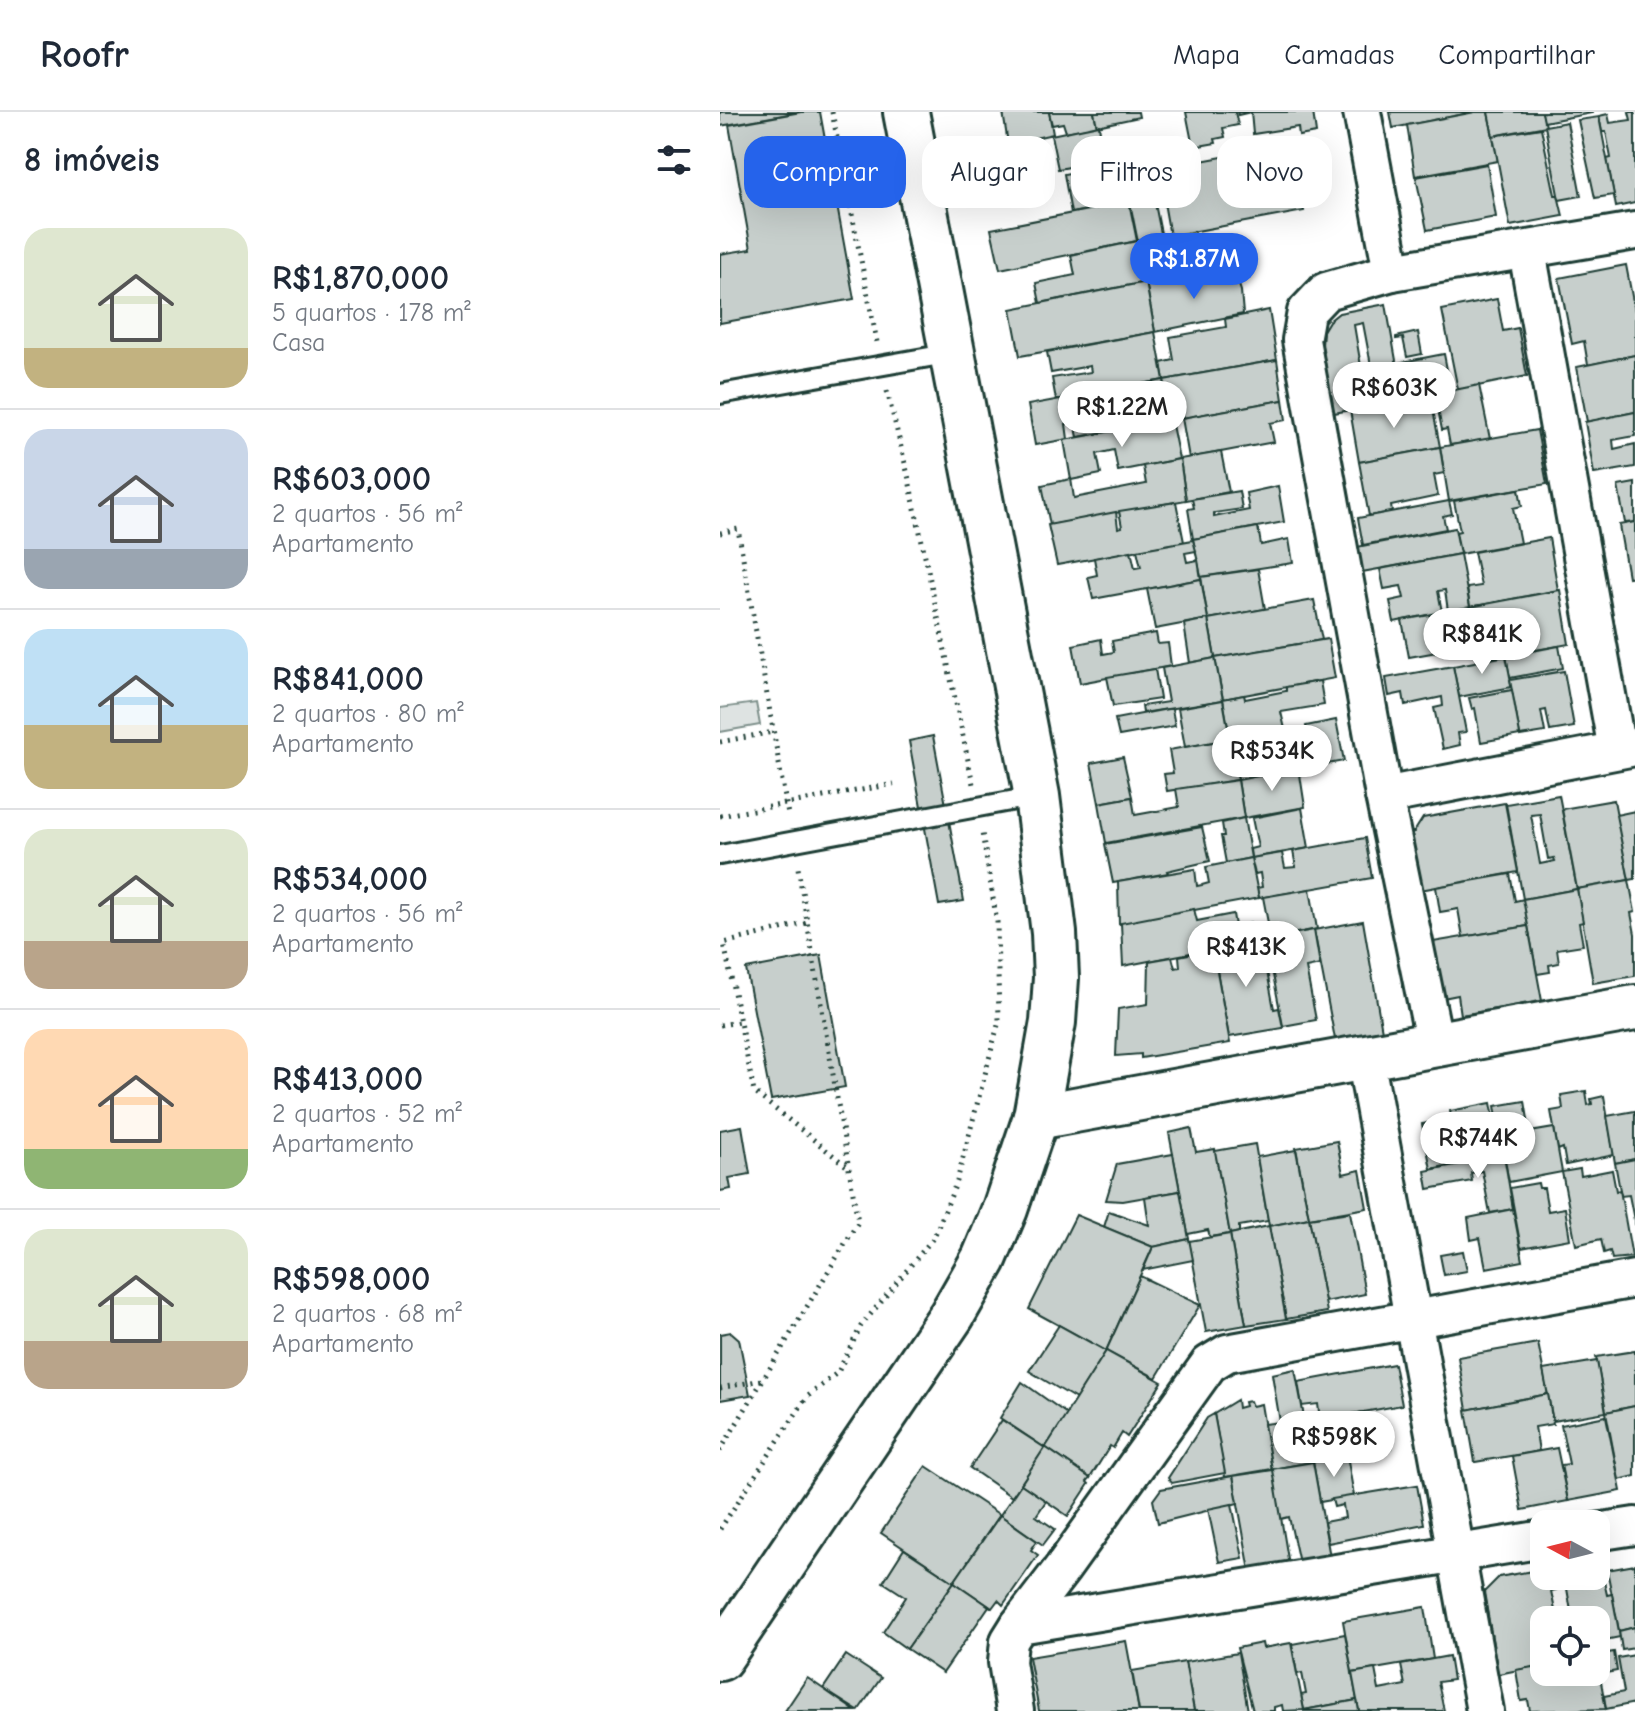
<!DOCTYPE html>
<html lang="pt">
<head>
<meta charset="utf-8">
<style>
  body { margin:0; font-family:"Comic Neue",sans-serif; background:#f2f2f3; color:#1f2937; height:100vh; display:flex; flex-direction:column; font-size:30px; white-space:nowrap }
  * { box-sizing:border-box; margin:0 }
  p { font-size:26px; color:#747a83 }
  .icon { flex:none; width:44px; height:44px; fill:none; stroke:currentColor; stroke-width:2; stroke-linecap:round; stroke-linejoin:round }
  .map { position:relative; flex:1; overflow:hidden }
  .drawer { display:flex; flex-direction:column; background:#fff; width:720px }
  .drawer>* { flex:none }
  .banner { position:absolute; left:24px; top:24px; width:760px; height:72px; display:flex; gap:16px }
  .needle { width:52px; rotate:277deg }
  .buttons { position:absolute; left:810px; top:1398px; display:grid; gap:16px }
  .buttons a { display:grid; place-items:center; width:80px; height:80px; border-radius:16px; background:#fff; box-shadow:0 8px 32px #0002; font-size:40px }
  .price { position:absolute; translate:-50% -68px; padding:0 18px; border-radius:28px; background:#fff; color:#222; font-size:26px; line-height:52px; filter:drop-shadow(0 2px 4px #0008) }
  .price::after { content:''; position:absolute; left:50%; top:48px; width:24px; height:18px; margin-left:-12px; background:inherit; clip-path:polygon(0 0,100% 0,50% 100%) }
  .price.on { background:#2563eb; color:#fff }
  ul { padding:0; list-style:none }
  li { display:flex; align-items:center; gap:24px; height:200px; padding:0 24px }
  li+li { border-top:2px solid #e0e1e3 }
  li span { display:grid; place-items:center; flex:none; width:224px; height:160px; border-radius:24px; color:#555 }
  li>.icon { margin-inline-start:auto }
  span .icon { width:96px; height:96px; fill:#fffc; stroke-width:1 }
  li b { font-size:34px }
  h2 { display:flex; justify-content:space-between; align-items:center; height:96px; padding:0 24px; font-size:34px }
  .tag { padding:0 28px; border-radius:24px; background:#fff; box-shadow:0 8px 32px #0002; font-size:28px; line-height:72px }
  .tag.on { background:#2563eb; color:#fff }
  header { display:flex; align-items:center; gap:48px; box-sizing:border-box; height:112px; padding:0 40px; background:#fff; border-bottom:2px solid #e0e1e3 }
  header strong { font-size:38px }
  nav { display:flex; gap:44px; margin-inline-start:auto; font-size:28px }
  main { display:flex; flex:1; min-height:0 }
  .map>svg:first-child { display:block }
  .green { fill:#dee3e2; stroke:#7e908b; stroke-width:2 }
  .building { fill:#c7cfcc; stroke:#1f3d34; stroke-width:2; fill-rule:evenodd }
  .lines { fill:none; stroke-linecap:round; stroke-linejoin:round }
  .lane-casing { stroke:#1f3d34; stroke-width:24 }
  .street-casing { stroke:#1f3d34; stroke-width:42 }
  .secondary-casing { stroke:#1f3d34; stroke-width:50 }
  .path { stroke:#1f3d34; stroke-width:5; stroke-dasharray:2 6; stroke-linecap:butt }
  .lane { stroke:#fff; stroke-width:18 }
  .street { stroke:#fff; stroke-width:36 }
  .secondary { stroke:#fff; stroke-width:44 }
</style>
</head>
<body>
<header>
<strong>Roofr</strong>
<nav><a>Mapa</a><a>Camadas</a><a>Compartilhar</a></nav>
</header>
<main>
<section class="drawer">
<h2>8 imóveis<svg class="icon" aria-label="filters" viewBox="0 0 24 24"><path d="M4 7h16M4 17h16"/><circle cx="9" cy="7" r="2"/><circle cx="15" cy="17" r="2"/></svg></h2>
<ul>
<li><span style="background:linear-gradient(#dfe7d0 75%,#c2b280 0)"><svg class="icon" aria-label="home" viewBox="0 0 24 24"><path d="M3 11l9-7 9 7M6 9v11h12V9"/></svg></span><div><b>R$1,870,000</b><p>5 quartos · 178 m²</p><p>Casa</p></div></li>
<li><span style="background:linear-gradient(#c9d6e8 75%,#9aa5b1 0)"><svg class="icon" aria-label="home" viewBox="0 0 24 24"><path d="M3 11l9-7 9 7M6 9v11h12V9"/></svg></span><div><b>R$603,000</b><p>2 quartos · 56 m²</p><p>Apartamento</p></div></li>
<li><span style="background:linear-gradient(#bfe0f5 60%,#c2b280 0)"><svg class="icon" aria-label="home" viewBox="0 0 24 24"><path d="M3 11l9-7 9 7M6 9v11h12V9"/></svg></span><div><b>R$841,000</b><p>2 quartos · 80 m²</p><p>Apartamento</p></div></li>
<li><span style="background:linear-gradient(#dfe7d0 70%,#b9a48a 0)"><svg class="icon" aria-label="home" viewBox="0 0 24 24"><path d="M3 11l9-7 9 7M6 9v11h12V9"/></svg></span><div><b>R$534,000</b><p>2 quartos · 56 m²</p><p>Apartamento</p></div></li>
<li><span style="background:linear-gradient(#ffd9b3 75%,#8fb573 0)"><svg class="icon" aria-label="home" viewBox="0 0 24 24"><path d="M3 11l9-7 9 7M6 9v11h12V9"/></svg></span><div><b>R$413,000</b><p>2 quartos · 52 m²</p><p>Apartamento</p></div></li>
<li><span style="background:linear-gradient(#dfe7d0 70%,#b9a48a 0)"><svg class="icon" aria-label="home" viewBox="0 0 24 24"><path d="M3 11l9-7 9 7M6 9v11h12V9"/></svg></span><div><b>R$598,000</b><p>2 quartos · 68 m²</p><p>Apartamento</p></div></li>
</ul>
</section>
<div class="map">
<svg width="915" height="1599" viewBox="0 0 915 1599">
  <rect width="100%" height="100%" fill="#fff"/>
  <filter id="ink" filterUnits="userSpaceOnUse"><feTurbulence type="fractalNoise" baseFrequency=".0125" numOctaves="2"/><feDisplacementMap in="SourceGraphic" scale="16" xChannelSelector="R" yChannelSelector="G"/><feConvolveMatrix kernelMatrix="1 2 1 2 8 2 1 2 1" color-interpolation-filters="sRGB"/></filter>
  <g filter="url(#ink)">
    <polygon class="green" points="36,591 40,613 0,620 0,596"/>
    <g class="building">
      <polygon points="0,0 80,0 0,14"/>
      <polygon points="81,0 100,0 134,187 0,211 0,142 31,137 9,13"/>
      <polygon points="283,0 329,0 333,22 288,32"/>
      <polygon points="329,0 374,0 377,14 346,20 343,11 332,13"/>
      <polygon points="374,0 418,0 419,5 377,14"/>
      <polygon points="466,0 515,0 518,13 503,16 505,25 495,27 496,31 473,35"/>
      <polygon points="517,0 593,0 596,21 579,24 578,15 533,22 531,0 518,3"/>
      <polygon points="670,0 755,0 673,16"/>
      <polygon points="755,0 768,0 778,49 695,64 687,13"/>
      <polygon points="768,0 822,0 826,14 773,24"/>
      <polygon points="822,0 872,0 872,1 824,10"/>
      <polygon points="909,0 915,0 915,91 896,95 887,47 891,46 886,20 882,20 879,4 888,2 890,11 911,8"/>
      <polygon points="879,5 894,83 875,86 858,8"/>
      <polygon points="847,10 861,84 839,88 825,14"/>
      <polygon points="379,13 384,49 338,57 331,23"/>
      <polygon points="821,16 835,83 838,83 843,104 790,114 773,24"/>
      <polygon points="572,32 584,99 450,124 438,57"/>
      <polygon points="402,51 409,90 351,101 344,62"/>
      <polygon points="427,52 450,166 426,170 403,56"/>
      <polygon points="767,52 776,105 707,118 696,65"/>
      <polygon points="409,90 417,129 280,157 271,117"/>
      <polygon points="417,129 426,170 320,191 316,171 355,163 351,143"/>
      <polygon points="906,153 915,200 915,243 868,253 864,229 852,232 839,166"/>
      <polygon points="515,161 521,179 523,202 435,220 426,170 450,166 452,173"/>
      <polygon points="426,170 435,220 300,244 291,197"/>
      <polygon points="777,187 783,219 798,216 807,264 738,278 722,198"/>
      <path d="M666,192L683,288L614,301L602,234L603,219L609,209L619,201ZM643,211L654,269L628,274L627,269L643,266L634,213Z"/>
      <polygon points="549,198 557,248 444,268 441,251 454,248 450,225 506,215 505,207"/>
      <polygon points="435,220 444,268 336,288 332,266 371,260 370,254 331,261 327,240"/>
      <polygon points="698,220 702,242 687,245 683,226 676,227 676,225"/>
      <polygon points="724,242 731,279 683,288 677,251"/>
      <polygon points="915,243 915,300 867,310 857,255"/>
      <polygon points="557,248 563,288 451,308 444,268"/>
      <polygon points="444,268 451,308 358,325 355,311 346,312 348,327 315,333 308,293"/>
      <polygon points="759,273 770,327 730,333 727,317 722,318 715,282"/>
      <polygon points="711,287 720,335 639,350 630,298 654,294 655,297"/>
      <polygon points="563,288 566,308 550,311 554,330 469,346 462,306"/>
      <polygon points="915,300 915,324 893,328 894,337 915,332 915,355 874,362 865,310"/>
      <polygon points="451,308 459,347 398,359 394,338 377,342 381,362 351,368 344,328"/>
      <polygon points="817,318 827,372 729,389 720,335"/>
      <polygon points="720,335 724,361 714,363 718,384 671,394 672,400 649,404 639,350"/>
      <polygon points="501,340 509,380 466,388 460,347"/>
      <polygon points="460,347 466,388 330,413 322,373 351,367 354,386 426,372 423,354"/>
      <polygon points="915,371 915,410 905,411 898,374"/>
      <polygon points="558,374 564,410 473,427 468,397 474,396 472,387 519,379 522,397 494,401 494,405 529,398 526,381"/>
      <polygon points="799,377 802,394 793,396 800,431 740,442 736,420 740,419 734,389"/>
      <polygon points="729,389 732,402 723,404 726,417 643,433 638,406"/>
      <polygon points="456,390 464,430 337,453 328,413 396,400 398,416 402,415 399,399"/>
      <polygon points="915,410 915,464 908,465 899,413"/>
      <polygon points="538,415 541,433 569,427 573,451 481,465 473,427"/>
      <polygon points="735,416 740,442 642,460 637,435"/>
      <polygon points="829,426 838,478 750,495 747,476 761,474 754,440"/>
      <polygon points="473,428 476,439 465,441 467,450 478,448 481,467 373,487 368,465 377,463 374,446 411,439 415,456 421,455 417,438"/>
      <polygon points="740,442 750,495 728,499 725,478 718,479 722,500 674,510 670,489 684,486 681,474 664,477 660,457"/>
      <polygon points="538,457 545,497 488,507 481,465"/>
      <polygon points="481,467 488,507 435,517 427,477"/>
      <polygon points="840,478 849,532 760,548 750,495"/>
      <polygon points="594,488 602,528 495,546 488,507"/>
      <polygon points="727,500 734,537 689,545 682,508"/>
      <polygon points="488,507 495,546 470,551 464,512"/>
      <polygon points="436,521 438,532 448,531 451,554 360,571 353,533 381,527 383,542 394,540 392,529"/>
      <polygon points="608,527 615,566 503,587 495,546"/>
      <polygon points="839,534 843,556 790,566 786,544"/>
      <polygon points="786,544 792,575 739,585 733,554"/>
      <polygon points="495,546 503,588 423,601 422,594 448,590 442,556"/>
      <polygon points="733,554 746,620 738,621 740,633 723,637 714,596 723,594 722,585 685,593 683,581 669,584 666,566"/>
      <polygon points="435,557 440,587 393,594 387,565"/>
      <polygon points="844,559 854,615 830,619 826,598 821,599 825,620 800,624 790,568"/>
      <polygon points="600,569 604,593 561,600 565,617 510,627 503,587 524,583 525,587 566,579 566,575"/>
      <polygon points="792,578 800,623 761,630 755,596 752,597 749,586"/>
      <polygon points="503,588 510,627 465,635 458,596"/>
      <polygon points="448,597 452,597 455,614 399,624 395,607"/>
      <polygon points="616,608 624,649 518,668 510,627 559,618 560,624 587,619 586,614"/>
      <polygon points="213,624 244,789 219,793 189,629"/>
      <polygon points="510,627 518,668 447,679 444,662 453,661 449,638"/>
      <polygon points="403,645 412,685 379,691 371,651"/>
      <polygon points="579,656 585,695 524,706 518,668"/>
      <polygon points="518,668 524,706 386,731 379,691 412,685 415,703 459,695 456,677"/>
      <path d="M839,683L857,777L803,787L786,692ZM820,702L828,747L834,746L835,749L820,752L811,703Z"/>
      <polygon points="894,688 909,768 857,777 842,697"/>
      <polygon points="785,691 798,760 700,778 691,720 694,720 703,706"/>
      <polygon points="582,696 589,736 531,746 530,737 538,735 532,706"/>
      <polygon points="915,699 915,767 909,768 896,703"/>
      <polygon points="524,706 531,746 506,751 501,724 504,724 502,711"/>
      <polygon points="482,715 490,749 447,759 448,761 393,771 385,732"/>
      <polygon points="645,726 652,766 539,786 537,776 542,775 540,761 535,762 531,746 562,741 565,756 576,755 573,739"/>
      <polygon points="531,746 539,786 399,812 398,770 475,757 477,774 482,773 489,771 486,755"/>
      <polygon points="790,762 795,789 804,787 808,814 743,825 738,797 720,800 716,775"/>
      <polygon points="909,768 915,800 911,801 915,822 915,864 873,871 857,777"/>
      <polygon points="590,777 597,817 546,827 544,812 548,811 543,785"/>
      <polygon points="857,777 863,810 859,811 863,833 837,837 839,851 829,853 830,860 817,862 803,787"/>
      <polygon points="474,797 477,809 513,802 515,814 534,811 538,828 403,854 401,811"/>
      <polygon points="643,809 662,919 615,927 594,818"/>
      <polygon points="808,814 822,889 741,903 738,883 723,886 713,830"/>
      <polygon points="594,818 600,853 586,856 596,908 563,914 546,827"/>
      <polygon points="546,827 550,847 529,851 530,856 546,854 554,897 559,896 563,916 509,925 493,837"/>
      <polygon points="493,837 510,931 421,946 421,942 396,944 398,897 428,892 429,849 452,845 455,856 460,855 459,844"/>
      <polygon points="101,843 125,975 51,988 26,857"/>
      <polygon points="866,979 868,993 872,992 871,987 884,984 894,1043 846,1053 843,1036 838,1038 831,999 843,997 841,983"/>
      <polygon points="805,989 810,1020 834,1016 842,1060 789,1070 775,994"/>
      <polygon points="771,991 781,1042 711,1057 702,1012 724,1008 727,1025 741,1023 740,1019 734,1020 730,999"/>
      <polygon points="915,999 915,1047 895,1051 887,1004"/>
      <polygon points="22,1014 30,1062 9,1066 11,1077 0,1079 0,1018"/>
      <polygon points="471,1016 476,1040 495,1037 510,1122 490,1125 488,1118 468,1122 449,1021"/>
      <polygon points="617,1029 623,1062 640,1058 647,1096 589,1106 576,1036"/>
      <polygon points="535,1032 548,1109 519,1114 519,1120 510,1122 495,1039"/>
      <polygon points="576,1038 589,1106 549,1114 537,1045"/>
      <polygon points="453,1042 460,1079 403,1089 386,1088 397,1052"/>
      <polygon points="784,1043 793,1097 770,1101 762,1059 751,1061 752,1069 708,1077 705,1059"/>
      <polygon points="915,1047 915,1113 909,1083 901,1084 895,1051"/>
      <polygon points="860,1057 861,1064 892,1058 896,1079 900,1078 912,1145 892,1147 890,1139 884,1141 881,1127 856,1133 842,1060"/>
      <polygon points="818,1071 819,1076 824,1076 828,1099 845,1096 850,1127 801,1136 790,1076"/>
      <polygon points="460,1079 469,1127 433,1135 384,1115 389,1099 429,1113 425,1085"/>
      <polygon points="793,1097 803,1149 766,1156 760,1126 751,1128 748,1106"/>
      <polygon points="630,1100 645,1182 605,1190 589,1106"/>
      <polygon points="356,1103 433,1135 386,1239 309,1197"/>
      <polygon points="589,1106 607,1200 566,1207 549,1114"/>
      <polygon points="549,1114 566,1207 526,1213 510,1122"/>
      <polygon points="510,1122 526,1213 486,1220 469,1129"/>
      <polygon points="469,1127 473,1148 423,1158 433,1135"/>
      <polygon points="743,1139 747,1159 724,1163 720,1143"/>
      <polygon points="420,1164 480,1193 436,1266 386,1239"/>
      <polygon points="339,1213 386,1239 356,1287 309,1259"/>
      <polygon points="11,1220 19,1227 30,1283 0,1288 0,1222"/>
      <polygon points="818,1231 828,1282 747,1298 738,1245"/>
      <polygon points="386,1239 442,1270 407,1325 402,1321 393,1336 390,1334 370,1366 325,1335"/>
      <polygon points="915,1239 915,1294 886,1300 876,1245"/>
      <polygon points="877,1249 886,1300 833,1309 823,1258"/>
      <polygon points="674,1252 682,1293 600,1308 598,1292 582,1294 578,1270"/>
      <polygon points="575,1257 584,1305 560,1310 552,1262"/>
      <polygon points="302,1270 347,1302 325,1336 280,1306"/>
      <polygon points="828,1282 833,1312 815,1315 819,1339 755,1350 746,1298"/>
      <polygon points="517,1288 518,1296 525,1294 524,1290 530,1289 532,1294 541,1292 552,1357 505,1365 494,1302"/>
      <polygon points="915,1294 915,1364 899,1368 886,1300"/>
      <polygon points="644,1300 647,1317 625,1322 622,1320 627,1343 593,1350 585,1310"/>
      <polygon points="494,1302 505,1361 452,1371 448,1366 487,1306"/>
      <polygon points="886,1304 901,1379 848,1389 841,1353 849,1352 841,1313"/>
      <polygon points="282,1308 325,1336 292,1385 250,1356"/>
      <polygon points="559,1310 562,1325 587,1320 593,1350 552,1357 544,1312"/>
      <polygon points="669,1318 672,1336 661,1338 657,1320"/>
      <polygon points="325,1335 370,1366 367,1370 369,1372 348,1404 301,1372"/>
      <polygon points="837,1336 848,1389 802,1398 792,1344"/>
      <polygon points="627,1343 634,1384 600,1390 593,1350"/>
      <polygon points="593,1350 610,1445 579,1451 569,1405 561,1407 552,1357"/>
      <polygon points="206,1354 280,1403 234,1470 161,1421"/>
      <polygon points="553,1358 569,1453 530,1459 513,1364"/>
      <polygon points="513,1364 518,1391 438,1411 433,1388 441,1377"/>
      <polygon points="301,1372 326,1389 316,1404 335,1417 323,1433 280,1403"/>
      <polygon points="697,1373 704,1412 608,1431 604,1410 625,1406 623,1393 614,1395 612,1387"/>
      <polygon points="512,1392 523,1446 499,1450 488,1397"/>
      <polygon points="280,1403 317,1429 311,1438 318,1443 283,1493 278,1488 272,1496 234,1470"/>
      <polygon points="184,1437 234,1470 187,1537 163,1520 186,1485 163,1470"/>
      <polygon points="915,1453 915,1515 899,1519 887,1458"/>
      <polygon points="824,1457 824,1464 834,1464 836,1478 831,1479 837,1508 824,1508 824,1553 778,1562 764,1480 779,1465"/>
      <polygon points="883,1464 887,1483 892,1482 900,1525 880,1529 883,1542 876,1543 876,1508 842,1508 841,1501 851,1499 846,1471"/>
      <polygon points="234,1470 269,1494 223,1561 187,1537"/>
      <polygon points="705,1495 713,1547 632,1561 623,1509"/>
      <polygon points="915,1515 915,1536 902,1538 899,1519"/>
      <polygon points="625,1522 637,1588 584,1598 581,1583 586,1582 582,1561 577,1562 572,1532"/>
      <polygon points="406,1529 419,1599 319,1599 309,1545"/>
      <polygon points="542,1531 543,1536 571,1531 584,1598 563,1599 562,1593 554,1595 554,1599 533,1599 517,1536"/>
      <polygon points="894,1540 897,1559 880,1562 876,1543"/>
      <polygon points="518,1541 528,1599 474,1599 465,1550"/>
      <polygon points="126,1543 161,1566 138,1599 103,1577"/>
      <polygon points="876,1543 886,1597 810,1599 808,1588 801,1589 796,1558 824,1553 824,1560 876,1560"/>
      <polygon points="915,1543 915,1591 886,1597 884,1584 904,1580 898,1546"/>
      <polygon points="729,1544 733,1568 718,1570 724,1599 639,1599 632,1561 655,1557 659,1578 685,1573 681,1553"/>
      <polygon points="465,1550 474,1599 419,1599 412,1559"/>
      <polygon points="87,1566 89,1567 135,1599 65,1599"/>
      <polygon points="637,1588 639,1599 584,1599 584,1598"/>
    </g>
    <g class="lines">
      <g class="lane-casing">
        <g id="lane">
          <polyline points="0,282 232,241"/>
          <polyline points="0,743 317,684"/>
        </g>
      </g>
      <g class="street-casing">
        <g id="street">
          <polyline points="642,0 672,160"/>
          <polyline points="807,139 897,638"/>
          <polyline points="664,684 915,635"/>
          <polyline points="715,933 664,684 581,228 586,200 606,179 672,160 915,119"/>
          <polyline points="645,945 765,1599"/>
          <polyline points="876,1420 915,1414"/>
          <polyline points="299,1513 824,1427"/>
          <polyline points="295,1599 287,1550 289,1529 299,1513 342,1457 489,1252 507,1241 915,1167"/>
        </g>
      </g>
      <g class="secondary-casing">
        <g id="secondary">
          <polyline points="316,1005 915,896"/>
          <polyline points="0,1546 232,1203 264,1147 285,1097 316,1005 333,910 336,866 334,821 317,684 186,0"/>
        </g>
      </g>
      <g class="path">
        <polyline points="112,0 157,230"/>
        <polyline points="167,279 188,363 253,672"/>
        <polyline points="0,421 18,417 68,703"/>
        <polyline points="0,630 53,620"/>
        <polyline points="0,704 174,672"/>
        <polyline points="86,811 4,831 34,980 129,1056"/>
        <polyline points="0,913 20,910"/>
        <polyline points="0,1276 42,1268"/>
        <polyline points="0,1339 138,1110 78,756"/>
        <polyline points="0,1417 87,1285 118,1260 141,1214 214,1125 237,1069 279,909 277,810 262,721"/>
      </g>
      <use href="#lane" class="lane"/>
      <use href="#street" class="street"/>
      <use href="#secondary" class="secondary"/>
    </g>
  </g>
</svg>
<div class="buttons">
<a><svg class="needle" viewBox="-14 -14 28 28"><path d="M0-13l5 13h-10z" fill="#e53935"/><path d="M0 13l5-13h-10z" fill="#747a83"/></svg></a>
<a><svg class="icon" aria-label="locate" viewBox="0 0 24 24"><circle cx="12" cy="12" r="6"/><path d="M12 2v4M12 18v4M2 12h4M18 12h4"/></svg></a>
</div>
<b class="price on" style="left:474px;top:189px">R$1.87M</b>
<b class="price" style="left:674px;top:318px">R$603K</b>
<b class="price" style="left:402px;top:337px">R$1.22M</b>
<b class="price" style="left:762px;top:564px">R$841K</b>
<b class="price" style="left:552px;top:681px">R$534K</b>
<b class="price" style="left:526px;top:877px">R$413K</b>
<b class="price" style="left:758px;top:1068px">R$744K</b>
<b class="price" style="left:614px;top:1367px">R$598K</b>
<div class="banner">
<a class="tag on">Comprar</a>
<a class="tag">Alugar</a>
<a class="tag">Filtros</a>
<a class="tag">Novo</a>
</div>
</div>
</main>
</body>
</html>
